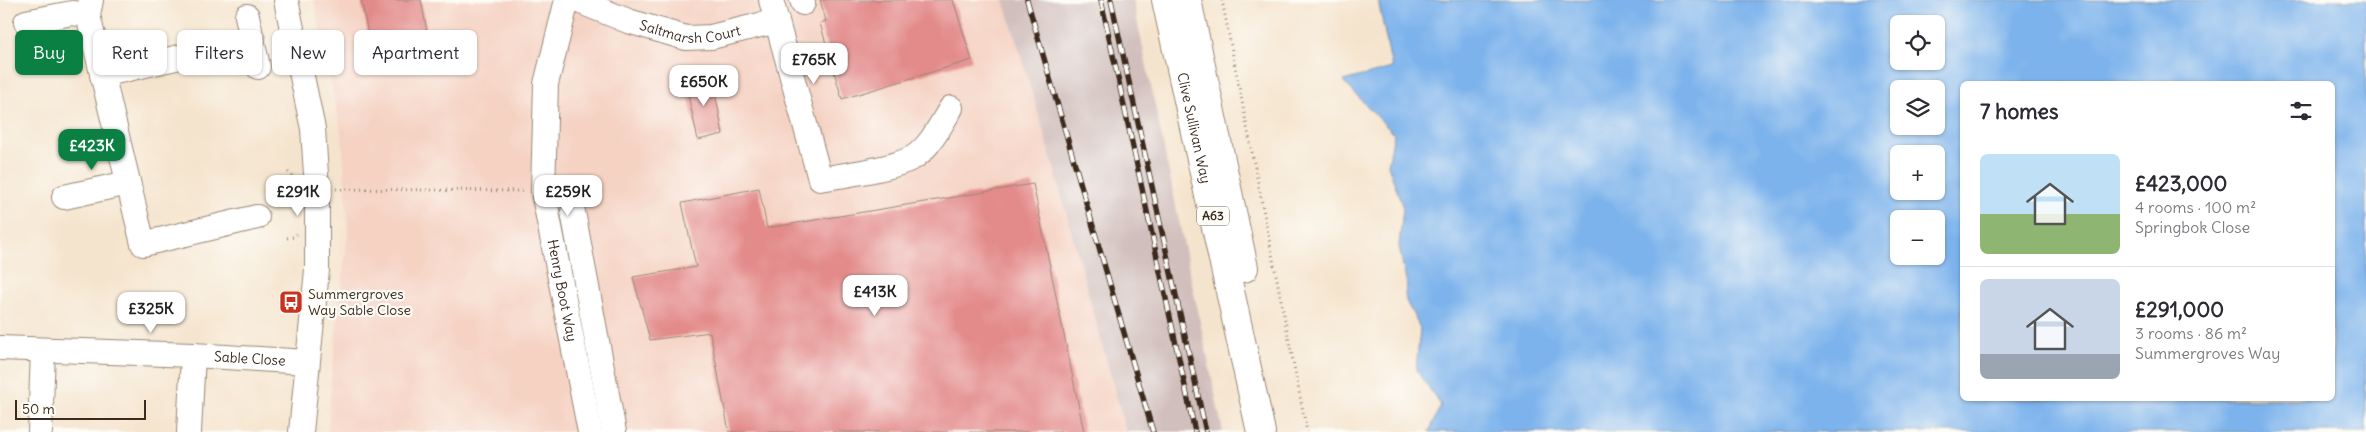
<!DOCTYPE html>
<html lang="en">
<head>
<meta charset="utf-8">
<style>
  body { margin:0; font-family:Delius,sans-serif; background:#f7f7f7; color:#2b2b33; height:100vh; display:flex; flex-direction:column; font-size:19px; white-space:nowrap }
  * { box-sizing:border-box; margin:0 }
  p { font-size:16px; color:#7c7c81 }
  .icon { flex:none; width:28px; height:28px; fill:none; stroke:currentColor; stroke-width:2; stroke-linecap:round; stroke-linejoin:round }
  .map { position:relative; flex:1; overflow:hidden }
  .drawer { position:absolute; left:1960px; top:81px; width:375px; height:320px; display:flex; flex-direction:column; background:#fff; border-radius:8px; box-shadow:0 1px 4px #0004 }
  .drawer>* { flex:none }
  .banner { position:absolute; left:15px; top:30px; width:475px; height:45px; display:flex; gap:10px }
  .fabs { position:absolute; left:1890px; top:15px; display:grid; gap:10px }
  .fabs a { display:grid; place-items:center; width:55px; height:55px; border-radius:8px; background:#fff; box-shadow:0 1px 4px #0004; font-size:25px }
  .scale { position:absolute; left:15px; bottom:12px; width:131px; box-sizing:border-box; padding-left:5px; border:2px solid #3b2a1e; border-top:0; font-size:14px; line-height:18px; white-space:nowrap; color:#3b2a1e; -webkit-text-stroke:4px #fdfcf7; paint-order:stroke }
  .price { position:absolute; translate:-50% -42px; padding:0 11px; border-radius:10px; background:#fff; color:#222; font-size:16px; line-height:32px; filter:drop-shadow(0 1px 2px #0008) }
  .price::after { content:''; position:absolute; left:50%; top:30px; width:15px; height:11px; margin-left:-8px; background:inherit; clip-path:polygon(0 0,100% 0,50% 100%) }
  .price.active { background:#0b8043; color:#fff }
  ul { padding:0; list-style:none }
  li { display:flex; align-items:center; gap:15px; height:125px; padding:0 20px }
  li+li { border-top:1px solid #e1e1e2 }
  li span { display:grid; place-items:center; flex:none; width:140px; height:100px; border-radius:8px; color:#555 }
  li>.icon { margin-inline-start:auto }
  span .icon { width:60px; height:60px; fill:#fffc; stroke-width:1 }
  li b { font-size:21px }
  h2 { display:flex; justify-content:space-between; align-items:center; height:60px; padding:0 20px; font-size:21px }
  .chip { padding:0 18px; border-radius:8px; background:#fff; box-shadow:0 1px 4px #0004; font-size:18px; line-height:45px }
  .chip.active { background:#0b8043; color:#fff }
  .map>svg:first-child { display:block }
  .built { fill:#f5d2c2 }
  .industrial { fill:#d1bfbd }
  .water { fill:#7db3ec; stroke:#5c6e85; fill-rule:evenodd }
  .building { fill:#e38a8a }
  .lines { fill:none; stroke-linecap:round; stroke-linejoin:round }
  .minor-casing { stroke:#988776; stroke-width:26 }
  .highway-casing { stroke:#988776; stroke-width:30 }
  .path { stroke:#988776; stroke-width:3; stroke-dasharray:1 4; stroke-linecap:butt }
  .minor { stroke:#fff; stroke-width:24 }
  .highway { stroke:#fff; stroke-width:28 }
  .rail-casing { stroke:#3b2a1e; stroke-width:5.5 }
  .rail { stroke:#fdfcf7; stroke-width:4; stroke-dasharray:11; stroke-linecap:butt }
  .labels { text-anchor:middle; stroke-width:4.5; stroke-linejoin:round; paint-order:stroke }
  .shield { fill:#fdfcf7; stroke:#75695f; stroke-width:1 }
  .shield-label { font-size:12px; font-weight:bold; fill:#3b2a1e }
  .street-label { font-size:14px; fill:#3b2a1e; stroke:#fdfcf7 }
  .poi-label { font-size:14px; fill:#3b2a1e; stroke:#fdfcf7; text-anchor:start }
</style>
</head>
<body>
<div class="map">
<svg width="2366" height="432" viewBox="0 0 2366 432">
  <rect width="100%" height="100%" fill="#fdfcf7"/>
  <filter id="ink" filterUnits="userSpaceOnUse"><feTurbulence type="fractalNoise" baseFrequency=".02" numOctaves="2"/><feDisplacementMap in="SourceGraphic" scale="10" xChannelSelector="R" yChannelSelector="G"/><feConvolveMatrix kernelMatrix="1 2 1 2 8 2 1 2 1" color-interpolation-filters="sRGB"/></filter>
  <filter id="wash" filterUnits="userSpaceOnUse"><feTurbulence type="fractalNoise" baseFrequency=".0096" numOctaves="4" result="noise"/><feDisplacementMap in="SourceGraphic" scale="20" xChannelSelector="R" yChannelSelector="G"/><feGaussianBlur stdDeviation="1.12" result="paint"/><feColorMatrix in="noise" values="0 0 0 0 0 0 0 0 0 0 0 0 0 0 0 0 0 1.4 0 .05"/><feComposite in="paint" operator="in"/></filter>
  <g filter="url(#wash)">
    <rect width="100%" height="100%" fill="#f5e4cd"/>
    <polygon class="built" points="314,0 1004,0 1048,146 1126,432 328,432 331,380 348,230 342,136"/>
    <polygon class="industrial" points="1004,0 1133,0 1223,432 1126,432 1048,146"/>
    <path class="water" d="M1378,0H2366V432H1429L1441,405L1416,370L1420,328L1406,301L1405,294L1407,285L1399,246L1403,208L1388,165L1394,134L1343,81L1392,68ZM1899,24H1936V61H1899ZM1962,84H2332V399H1962ZM1899,89H1936V126H1899ZM1899,154H1936V191H1899ZM1899,219H1936V256H1899Z"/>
    <g id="blocks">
      <g class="building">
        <polygon points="361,0 421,0 429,42 372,53"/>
        <polygon points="820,0 953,0 972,60 842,99 820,23 826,21"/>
        <polygon points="712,76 723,134 698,140 685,81"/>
        <polygon points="1033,184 1084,432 729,432 710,332 650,340 633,277 696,267 682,203 759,188 767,228"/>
      </g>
    </g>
  </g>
  <g filter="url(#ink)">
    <use href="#blocks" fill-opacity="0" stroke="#988776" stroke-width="1"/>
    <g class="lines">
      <g class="minor-casing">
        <g id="minor">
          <polyline points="91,0 88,15 143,244 257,217"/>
          <polyline points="286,0 313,129 317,189 317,270 301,432"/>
          <path id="s1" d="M567,0L546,84L543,191L590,432"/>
          <path id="s2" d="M576,0L628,21L686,38L711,37L777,21"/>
          <path d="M771,0L820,179C844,175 893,169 914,157C930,147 941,124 951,108"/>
          <polyline points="802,0 803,3"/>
          <polyline points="247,16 258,67"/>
          <polyline points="26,22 72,13 88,15"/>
          <polyline points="102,75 253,40"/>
          <polyline points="64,197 128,183"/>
          <polyline points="573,212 614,432"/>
          <path id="s3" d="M0,348L193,355L307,362"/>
          <polyline points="40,432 43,350"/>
          <polyline points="189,432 193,355"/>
        </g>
      </g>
      <g class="highway-casing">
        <g id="highway">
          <path id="s4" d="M1166,0L1261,432"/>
          <polyline points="1187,0 1244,268"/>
        </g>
      </g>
      <g class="path">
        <polyline points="1222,0 1307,432"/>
        <polyline points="288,172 297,180"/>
        <polyline points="336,189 524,191"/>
        <polyline points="287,238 293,237 297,234"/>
      </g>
      <use href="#minor" class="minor"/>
      <use href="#highway" class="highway"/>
      <g class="rail-casing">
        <g id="rail">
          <polyline points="1027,0 1153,432"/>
          <polyline points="1101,0 1195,432"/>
          <polyline points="1111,0 1206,432"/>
        </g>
      </g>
      <use href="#rail" class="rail"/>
    </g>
  </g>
  <defs>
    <g id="bus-square" transform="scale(1.25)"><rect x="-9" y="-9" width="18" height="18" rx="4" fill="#c8321e" stroke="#fdfcf7"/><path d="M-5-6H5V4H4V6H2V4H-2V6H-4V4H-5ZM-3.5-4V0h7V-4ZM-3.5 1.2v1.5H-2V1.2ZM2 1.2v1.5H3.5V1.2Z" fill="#fff"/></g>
  </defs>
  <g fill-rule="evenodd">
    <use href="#bus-square" x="291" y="302"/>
  </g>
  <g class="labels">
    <rect class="shield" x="1197" y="206.5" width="32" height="19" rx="4"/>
    <g class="shield-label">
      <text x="1213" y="220">A63</text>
    </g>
    <g class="street-label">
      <text dy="5" stroke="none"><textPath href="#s2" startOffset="120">Saltmarsh Court</textPath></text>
      <text dy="5" stroke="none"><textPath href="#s4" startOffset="131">Clive Sullivan Way</textPath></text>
      <text dy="5" stroke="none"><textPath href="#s1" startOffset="295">Henry Boot Way</textPath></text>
      <text dy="5" stroke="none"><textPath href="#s3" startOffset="250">Sable Close</textPath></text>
    </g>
    <g class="poi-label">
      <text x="308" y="299">Summergroves<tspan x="308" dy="16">Way Sable Close</tspan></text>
    </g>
  </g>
</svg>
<div class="fabs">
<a><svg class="icon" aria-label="locate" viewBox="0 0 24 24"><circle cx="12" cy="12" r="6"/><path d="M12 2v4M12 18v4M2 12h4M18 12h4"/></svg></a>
<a><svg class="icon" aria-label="layers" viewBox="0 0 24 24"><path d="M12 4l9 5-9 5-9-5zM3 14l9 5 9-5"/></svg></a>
<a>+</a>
<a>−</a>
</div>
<div class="scale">50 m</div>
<b class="price" style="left:814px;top:85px">£765K</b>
<b class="price" style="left:704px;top:107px">£650K</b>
<b class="price active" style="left:92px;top:171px">£423K</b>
<b class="price" style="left:298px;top:217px">£291K</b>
<b class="price" style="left:568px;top:217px">£259K</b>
<b class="price" style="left:875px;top:317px">£413K</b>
<b class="price" style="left:151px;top:334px">£325K</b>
<div class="banner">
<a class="chip active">Buy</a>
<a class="chip">Rent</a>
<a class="chip">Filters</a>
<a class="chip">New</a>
<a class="chip">Apartment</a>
</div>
<section class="drawer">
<h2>7 homes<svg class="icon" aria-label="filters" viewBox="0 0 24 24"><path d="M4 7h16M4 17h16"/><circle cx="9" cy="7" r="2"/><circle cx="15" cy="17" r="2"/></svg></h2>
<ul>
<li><span style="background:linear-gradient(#bfe0f5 60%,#8fb573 0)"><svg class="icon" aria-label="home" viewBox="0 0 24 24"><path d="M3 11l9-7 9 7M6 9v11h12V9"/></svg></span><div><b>£423,000</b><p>4 rooms · 100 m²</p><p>Springbok Close</p></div></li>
<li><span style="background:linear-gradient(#c9d6e8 75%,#9aa5b1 0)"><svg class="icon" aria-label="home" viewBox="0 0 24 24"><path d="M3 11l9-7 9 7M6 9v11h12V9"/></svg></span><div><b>£291,000</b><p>3 rooms · 86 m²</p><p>Summergroves Way</p></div></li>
</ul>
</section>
</div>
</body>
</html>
